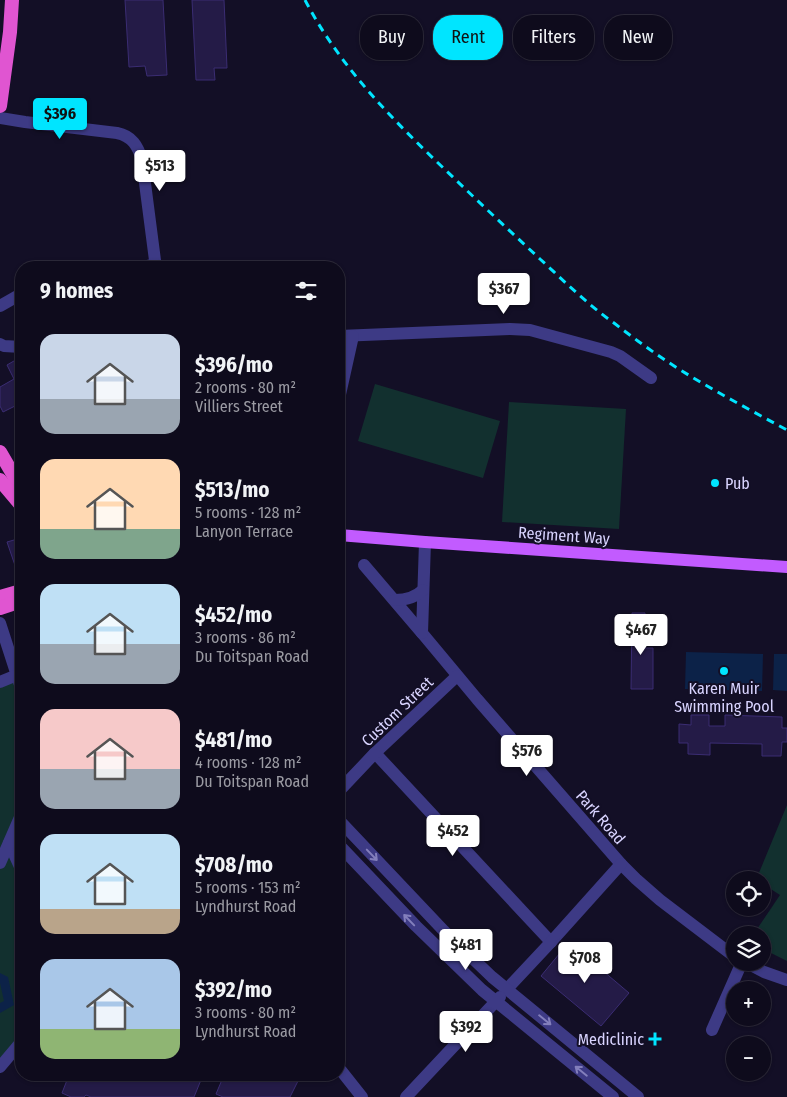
<!DOCTYPE html>
<html lang="en">
<head>
<meta charset="utf-8">
<style>
  body { margin:0; font-family:"Fira Sans Condensed",sans-serif; background:#171425; color:#f1f3f6; height:100vh; display:flex; flex-direction:column; font-size:19px; white-space:nowrap }
  * { box-sizing:border-box; margin:0 }
  p { font-size:16px; color:#9b9ba3 }
  .icon { flex:none; width:28px; height:28px; fill:none; stroke:currentColor; stroke-width:2; stroke-linecap:round; stroke-linejoin:round }
  .map { position:relative; flex:1; overflow:hidden }
  .details { position:absolute; left:15px; top:261px; width:330px; height:820px; display:flex; flex-direction:column; background:#0e0b1c; border-radius:20px; box-shadow:0 1px 4px #0004,0 0 0 1px #2e2b3b }
  .details>* { flex:none }
  .banner { position:absolute; left:360px; top:15px; width:351px; height:45px; display:flex; gap:10px }
  .tools { position:absolute; left:726px; top:871px; display:grid; gap:10px }
  .tools a { display:grid; place-items:center; width:45px; height:45px; border-radius:50%; background:#0e0b1c; box-shadow:0 1px 4px #0004,0 0 0 1px #2e2b3b; font-size:25px }
  .price { position:absolute; translate:-50% -42px; padding:0 11px; border-radius:5px; background:#fff; color:#222; font-size:16px; line-height:32px; filter:drop-shadow(0 1px 2px #0008) }
  .price::after { content:''; position:absolute; left:50%; top:30px; width:15px; height:11px; margin-left:-8px; background:inherit; clip-path:polygon(0 0,100% 0,50% 100%) }
  .price.current { background:#00e5ff; color:#111 }
  ul { padding:0; list-style:none }
  li { display:flex; align-items:center; gap:15px; height:125px; padding:0 25px }
  li span { display:grid; place-items:center; flex:none; width:140px; height:100px; border-radius:15px; color:#555 }
  li>.icon { margin-inline-start:auto }
  span .icon { width:60px; height:60px; fill:#fffc; stroke-width:1 }
  li b { font-size:21px }
  h2 { display:flex; justify-content:space-between; align-items:center; height:60px; padding:0 25px; font-size:21px }
  .chip { padding:0 18px; border-radius:20px; background:#0e0b1c; box-shadow:0 1px 4px #0004,0 0 0 1px #2e2b3b; font-size:18px; line-height:45px }
  .chip.current { background:#00e5ff; color:#111 }
  .map>svg:first-child { display:block }
  .green { fill:#12302f }
  .water { fill:#0c2248 }
  .building { fill:#241b47; stroke:#3b2d73 }
  .lines { fill:none; stroke-linecap:round; stroke-linejoin:round }
  .minor { stroke:#3d3a85; stroke-width:12 }
  .tertiary { stroke:#3d3a85; stroke-width:12 }
  .primary { stroke:#c25bff; stroke-width:12 }
  .trunk { stroke:#e055d1; stroke-width:14 }
  .rail { stroke:#00e5ff; stroke-width:3; stroke-dasharray:8 6; stroke-linecap:butt }
  .oneway { stroke:#837fbc }
  .poi-dot { fill:#00e5ff; stroke:#130f26; stroke-width:2 }
  .labels { text-anchor:middle; stroke-width:4; stroke-linejoin:round; paint-order:stroke }
  .poi-label { font-size:16px; fill:#d9d4ff; stroke:#130f26; text-anchor:start }
  .street-label { font-size:16px; fill:#d9d4ff; stroke:#130f26 }
</style>
</head>
<body>
<div class="map">
<svg width="787" height="1097" viewBox="0 0 787 1097">
  <rect width="100%" height="100%" fill="#130f26"/>
  <g class="green">
    <polygon points="375,384 500,421 483,478 358,441"/>
    <polygon points="509,402 626,409 619,529 502,522"/>
    <polygon points="21,677 21,823 16,833 21,847 21,1045 0,1063 0,683"/>
    <polygon points="787,805 787,961 763,949 762,935 753,935 780,895 763,884 762,880 756,880"/>
  </g>
  <g class="water">
    <polygon points="686,652 763,654 762,691 685,689"/>
    <polygon points="774,654 787,654 787,691 773,690"/>
    <polygon points="0,973 8,977 14,1005 0,1013 0,1003 4,1001 0,983"/>
  </g>
  <g class="building">
    <polygon points="125,0 163,0 167,75 147,76 145,66 129,67"/>
    <polygon points="192,0 224,0 227,68 214,68 215,80 196,80"/>
    <polygon points="19,358 21,363 21,403 3,412 0,406 0,387 14,379 7,365"/>
    <polygon points="14,540 21,540 21,579 20,580 7,542"/>
    <polygon points="632,613 645,613 644,648 653,648 653,689 631,689"/>
    <polygon points="691,715 709,715 709,726 725,726 725,715 782,717 782,728 787,728 787,742 782,742 781,756 762,756 762,744 710,743 710,755 688,754 688,743 679,743 679,724 691,725"/>
    <polygon points="569,942 629,993 601,1026 541,976"/>
    <polygon points="69,1075 203,1075 194,1097 91,1097 86,1095 84,1097 71,1097 62,1093"/>
    <polygon points="224,1075 301,1075 290,1097 223,1097 216,1094"/>
  </g>
  <g class="lines">
    <g class="minor">
      <path d="M0,118L25,122L117,133C132,136 138,146 142,160L156,268"/>
      <polyline points="139,268 155,264"/>
      <polyline points="0,306 21,294"/>
      <polyline points="339,336 510,329 530,330 611,352 620,356 651,378"/>
      <polyline points="0,344 4,346 21,347"/>
      <polyline points="339,399 353,336"/>
      <polyline points="425,542 422,633 477,699 621,864 636,879 660,900 735,957"/>
      <polyline points="364,565 422,633"/>
      <path d="M395,600C406,600 415,598 423,590"/>
      <polyline points="0,623 21,688"/>
      <polyline points="0,682 17,675"/>
      <polyline points="375,753 551,942"/>
      <polyline points="339,791 375,753 457,676"/>
      <polyline points="9,843 21,869"/>
      <polyline points="0,863 21,815"/>
      <polyline points="745,962 764,972 787,980"/>
      <polyline points="507,989 551,942 621,864"/>
      <polyline points="712,1030 742,962"/>
      <polyline points="0,1067 21,1042"/>
      <polyline points="339,1068 362,1097"/>
    </g>
    <g class="tertiary">
      <polyline points="339,820 444,931 492,977 638,1097"/>
      <polyline points="339,845 416,926 482,990 613,1097"/>
      <polyline points="406,1097 500,997"/>
    </g>
    <polyline class="primary" points="339,535 425,542 787,567"/>
    <g class="trunk">
      <polyline points="0,106 10,32 12,0"/>
      <polyline points="0,452 14,476 21,485"/>
      <polyline points="0,480 21,505"/>
      <polyline points="0,597 21,591"/>
      <polyline points="0,608 21,601"/>
    </g>
    <path class="rail" d="M305,0C342,71 399,126 457,181C484,207 512,233 540,259C564,281 587,304 614,323C636,340 658,356 682,371C716,392 752,411 787,430"/>
  </g>
  <defs><path id="oneway-shaft" d="M-6 0H5M1.5-3L5.5 0L1.5 3" fill="none" stroke-width="1.6" stroke-linecap="round" stroke-linejoin="round" transform="scale(1.25)"/></defs>
  <g class="oneway">
    <use href="#oneway-shaft" transform="translate(372 855) rotate(46)"/>
    <use href="#oneway-shaft" transform="translate(409 920) rotate(-134)"/>
    <use href="#oneway-shaft" transform="translate(545 1020) rotate(39)"/>
    <use href="#oneway-shaft" transform="translate(581 1071) rotate(-141)"/>
  </g>
  <g class="poi-dot">
    <circle cx="715" cy="483" r="5"/>
    <circle cx="724" cy="671" r="5"/>
    <path d="M652.5 1031.5h5v5h5v5h-5v5h-5v-5h-5v-5h5z"/>
  </g>
  <g class="labels">
    <g class="poi-label">
      <text x="725" y="489">Pub</text>
      <text x="724" y="694" text-anchor="middle">Karen Muir<tspan x="724" dy="18">Swimming Pool</tspan></text>
      <text x="644" y="1045" text-anchor="end">Mediclinic</text>
    </g>
    <g class="street-label">
      <text transform="translate(564 535) rotate(4)" y="6">Regiment Way</text>
      <text transform="translate(397 711) rotate(-44)" y="6">Custom Street</text>
      <text transform="translate(601 817) rotate(49)" y="6">Park Road</text>
    </g>
  </g>
</svg>
<div class="tools">
<a><svg class="icon" aria-label="locate" viewBox="0 0 24 24"><circle cx="12" cy="12" r="6"/><path d="M12 2v4M12 18v4M2 12h4M18 12h4"/></svg></a>
<a><svg class="icon" aria-label="layers" viewBox="0 0 24 24"><path d="M12 4l9 5-9 5-9-5zM3 14l9 5 9-5"/></svg></a>
<a>+</a>
<a>−</a>
</div>
<b class="price current" style="left:60px;top:140px">$396</b>
<b class="price" style="left:160px;top:192px">$513</b>
<b class="price" style="left:504px;top:315px">$367</b>
<b class="price" style="left:641px;top:656px">$467</b>
<b class="price" style="left:527px;top:777px">$576</b>
<b class="price" style="left:453px;top:857px">$452</b>
<b class="price" style="left:466px;top:971px">$481</b>
<b class="price" style="left:585px;top:984px">$708</b>
<b class="price" style="left:466px;top:1053px">$392</b>
<div class="banner">
<a class="chip">Buy</a>
<a class="chip current">Rent</a>
<a class="chip">Filters</a>
<a class="chip">New</a>
</div>
<section class="details">
<h2>9 homes<svg class="icon" aria-label="filters" viewBox="0 0 24 24"><path d="M4 7h16M4 17h16"/><circle cx="9" cy="7" r="2"/><circle cx="15" cy="17" r="2"/></svg></h2>
<ul>
<li><span style="background:linear-gradient(#c9d6e8 65%,#9aa5b1 0)"><svg class="icon" aria-label="home" viewBox="0 0 24 24"><path d="M3 11l9-7 9 7M6 9v11h12V9"/></svg></span><div><b>$396/mo</b><p>2 rooms · 80 m²</p><p>Villiers Street</p></div></li>
<li><span style="background:linear-gradient(#ffd9b3 70%,#7fa58c 0)"><svg class="icon" aria-label="home" viewBox="0 0 24 24"><path d="M3 11l9-7 9 7M6 9v11h12V9"/></svg></span><div><b>$513/mo</b><p>5 rooms · 128 m²</p><p>Lanyon Terrace</p></div></li>
<li><span style="background:linear-gradient(#bfe0f5 60%,#9aa5b1 0)"><svg class="icon" aria-label="home" viewBox="0 0 24 24"><path d="M3 11l9-7 9 7M6 9v11h12V9"/></svg></span><div><b>$452/mo</b><p>3 rooms · 86 m²</p><p>Du Toitspan Road</p></div></li>
<li><span style="background:linear-gradient(#f6c9c9 60%,#9aa5b1 0)"><svg class="icon" aria-label="home" viewBox="0 0 24 24"><path d="M3 11l9-7 9 7M6 9v11h12V9"/></svg></span><div><b>$481/mo</b><p>4 rooms · 128 m²</p><p>Du Toitspan Road</p></div></li>
<li><span style="background:linear-gradient(#bfe0f5 75%,#b9a48a 0)"><svg class="icon" aria-label="home" viewBox="0 0 24 24"><path d="M3 11l9-7 9 7M6 9v11h12V9"/></svg></span><div><b>$708/mo</b><p>5 rooms · 153 m²</p><p>Lyndhurst Road</p></div></li>
<li><span style="background:linear-gradient(#a9c7e8 70%,#8fb573 0)"><svg class="icon" aria-label="home" viewBox="0 0 24 24"><path d="M3 11l9-7 9 7M6 9v11h12V9"/></svg></span><div><b>$392/mo</b><p>3 rooms · 80 m²</p><p>Lyndhurst Road</p></div></li>
</ul>
</section>
</div>
</body>
</html>
